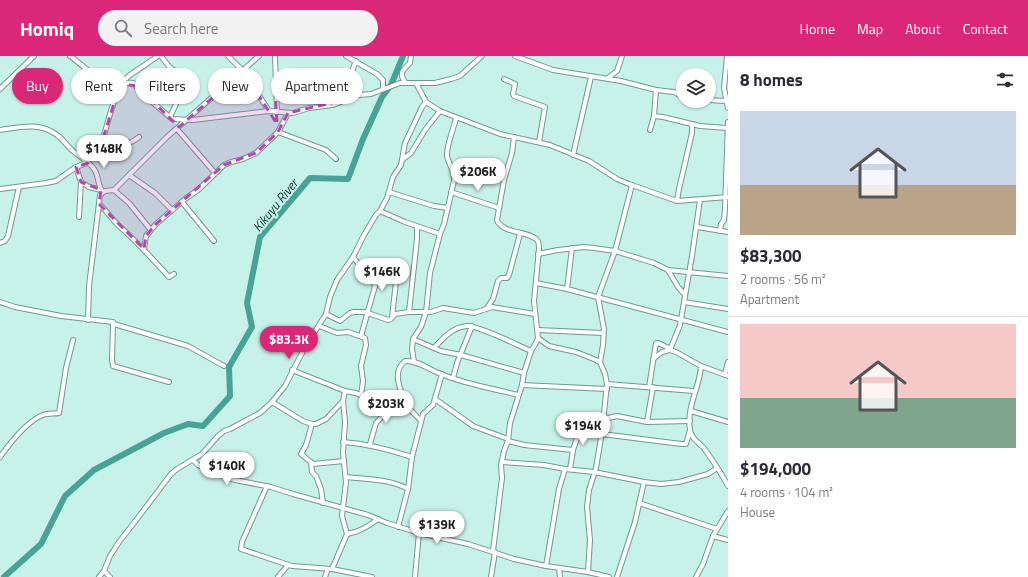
<!DOCTYPE html>
<html lang="en">
<head>
<meta charset="utf-8">
<style>
  body { margin:0; font-family:"Titillium Web",sans-serif; background:#f2f2f3; color:#2b2b33; height:100vh; display:flex; flex-direction:column; font-size:15px; white-space:nowrap }
  * { box-sizing:border-box; margin:0 }
  p { font-size:13px; color:#7c7c81 }
  .icon { flex:none; width:22px; height:22px; fill:none; stroke:currentColor; stroke-width:2; stroke-linecap:round; stroke-linejoin:round }
  .map { position:relative; flex:1; overflow:hidden }
  .details { display:flex; flex-direction:column; background:#fff; width:300px }
  .details>* { flex:none }
  .guide { position:absolute; left:12px; top:12px; width:380px; height:36px; display:flex; gap:8px }
  .tools { position:absolute; left:676px; top:12px; display:grid; gap:8px }
  .tools a { display:grid; place-items:center; width:40px; height:40px; border-radius:50%; background:#fff; box-shadow:0 1px 3px #0004; font-size:20px }
  .price { position:absolute; translate:-50% -34px; padding:0 9px; border-radius:14px; background:#fff; color:#222; font-size:13px; line-height:26px; filter:drop-shadow(0 1px 2px #0008) }
  .price::after { content:''; position:absolute; left:50%; top:24px; width:12px; height:9px; margin-left:-6px; background:inherit; clip-path:polygon(0 0,100% 0,50% 100%) }
  .price.on { background:#db2777; color:#fff }
  ul { padding:0; list-style:none }
  li { display:grid; align-content:center; gap:8px; height:212px; padding:0 12px }
  li+li { border-top:1px solid #e1e1e2 }
  li span { display:grid; place-items:center; height:124px; border-radius:0px; color:#555 }
  li>.icon { margin-inline-start:auto }
  span .icon { width:72px; height:72px; fill:#fffc; stroke-width:1 }
  li b { font-size:17px }
  h2 { display:flex; justify-content:space-between; align-items:center; height:48px; padding:0 12px; font-size:17px }
  .pill { padding:0 14px; border-radius:18px; background:#fff; box-shadow:0 1px 3px #0004; font-size:14px; line-height:36px }
  .pill.on { background:#db2777; color:#fff }
  header { display:flex; align-items:center; gap:24px; box-sizing:border-box; height:56px; padding:0 20px; background:#db2777; color:#fff }
  header strong { font-size:19px }
  nav { display:flex; gap:22px; margin-inline-start:auto; font-size:14px }
  .search { width:280px; height:36px; background:#f2f2f3; display:flex; align-items:center; gap:10px; box-sizing:border-box; padding:0 14px; border-radius:22px; color:#7c7c81; font-size:15px }
  main { display:flex; flex:1; min-height:0 }
  .map>svg:first-child { display:block }
  .lines { fill:none; stroke-linecap:round; stroke-linejoin:round }
  .river { stroke:#47a395; stroke-width:6 }
  .minor-casing { stroke:#709891; stroke-width:6 }
  .minor { stroke:#fff; stroke-width:4 }
  .marked { fill:#b449a9; fill-opacity:0.2; stroke:#b449a9; stroke-width:3; stroke-dasharray:8 5; stroke-linejoin:round }
  .labels { text-anchor:middle; stroke-width:4; stroke-linejoin:round; paint-order:stroke }
  .water-label { font-size:13px; font-style:italic; fill:#0a3731; stroke:#c7f2e9 }
</style>
</head>
<body>
<header>
<strong>Homiq</strong>
<div class="search"><svg class="icon" aria-label="search" viewBox="0 0 24 24"><circle cx="10" cy="10" r="6"/><path d="M15 15l6 6"/></svg>Search here</div>
<nav><a>Home</a><a>Map</a><a>About</a><a>Contact</a></nav>
</header>
<main>
<div class="map">
<svg width="728" height="521" viewBox="0 0 728 521">
  <rect width="100%" height="100%" fill="#c7f2e9"/>
  <g class="lines">
    <polyline class="river" points="4,521 41,488 65,440 94,414 164,377 188,368 203,370 230,340 229,311 252,271 247,247 260,181 310,122 348,123 363,83 382,41 391,29 403,0"/>
    <g class="minor-casing">
      <g id="minor">
        <path d="M70,0C85,11 101,28 120,28C125,28 128,26 133,27L144,39L172,63L193,64L269,55L293,57L309,52L333,49L359,39L371,38L400,27H435L451,23L460,20L482,0"/>
        <path d="M161,0C164,4 168,10 172,13C179,18 186,17 186,26L170,61"/>
        <polyline points="228,0 243,15 269,55"/>
        <polyline points="275,0 277,56"/>
        <polyline points="346,0 377,18 383,24 383,32"/>
        <polyline points="515,0 553,14 621,25 656,34 674,36 683,41"/>
        <polyline points="727,0 724,32 728,52"/>
        <polyline points="608,22 617,15 622,0"/>
        <polyline points="504,23 515,28 513,38 514,40 545,51 539,86"/>
        <path d="M405,26C398,17 404,13 410,7L411,0"/>
        <polyline points="416,27 426,46 440,55 500,78 550,89 589,105 617,123 629,128 677,145 728,141"/>
        <polyline points="0,33 34,0"/>
        <polyline points="275,33 310,34 325,39 346,43"/>
        <path d="M354,41C350,29 350,17 356,5"/>
        <polyline points="709,44 725,45"/>
        <polyline points="654,60 663,61 700,70 727,72"/>
        <polyline points="177,73 215,117"/>
        <path d="M0,74C20,71 40,66 57,79C63,83 67,90 73,95C79,100 89,106 94,113C99,119 97,129 103,136"/>
        <polyline points="650,74 654,60 656,34"/>
        <polyline points="278,76 326,94 336,103"/>
        <polyline points="101,90 110,58 120,28 130,19 158,0"/>
        <polyline points="573,99 591,21"/>
        <polyline points="402,104 411,97 425,74 440,55"/>
        <polyline points="76,111 81,126 79,161"/>
        <polyline points="129,119 155,137 172,154"/>
        <polyline points="81,126 89,131 101,134"/>
        <path d="M0,133L46,127L56,125L76,111L87,107L94,91C110,87 125,93 139,81"/>
        <polyline points="114,134 129,147 150,173"/>
        <polyline points="389,136 434,150 448,152"/>
        <polyline points="451,136 499,152"/>
        <polyline points="677,145 679,133 692,77 692,68"/>
        <polyline points="182,146 214,185"/>
        <path d="M99,148C106,154 111,162 118,169C136,185 152,202 168,220L169,221L174,218"/>
        <polyline points="380,155 405,166 440,178"/>
        <polyline points="697,171 728,176"/>
        <polyline points="720,175 721,168 724,164 725,153 728,66"/>
        <polyline points="0,187 5,185 8,180 19,131"/>
        <polyline points="144,193 146,180 156,168 185,143 198,134 224,109 231,106 243,103 256,97 278,76 288,57"/>
        <polyline points="538,198 558,194 584,191 594,192 615,195 654,207 668,214 678,231 685,239"/>
        <polyline points="353,201 357,206 371,219 375,230 361,280"/>
        <polyline points="668,214 728,220"/>
        <polyline points="536,227 567,233 728,276"/>
        <polyline points="375,230 378,222 381,220 396,226 392,261"/>
        <polyline points="567,233 572,192"/>
        <polyline points="0,246 15,251 61,260 113,266 114,268 188,290 224,310"/>
        <polyline points="684,246 728,253"/>
        <polyline points="487,252 493,243 498,225 501,222 507,222 509,219 520,178"/>
        <polyline points="409,256 417,183 417,171"/>
        <polyline points="326,258 340,265 350,257 354,256 365,256 388,264 391,263 395,258 409,256 431,256 443,252 474,257 492,251 535,258"/>
        <polyline points="88,264 89,230 100,139 105,135 114,134 167,81 259,0"/>
        <polyline points="113,267 112,304 113,310 169,326"/>
        <polyline points="319,270 337,277 348,276 365,282 366,289 361,310 363,325 361,339"/>
        <polyline points="538,274 603,277"/>
        <polyline points="538,282 549,290 576,296 596,304 600,306 605,318 607,328 602,376 596,412 589,434 587,451 590,484 588,516"/>
        <polyline points="413,283 441,295 461,299 524,317"/>
        <path d="M434,292C443,282 453,271 467,270C478,269 519,290 531,295"/>
        <polyline points="670,294 680,269 692,200 700,144"/>
        <polyline points="653,303 662,296 670,294 676,296 701,310 728,320"/>
        <path d="M414,306L412,293L413,283L421,271L426,256L430,217L440,178L444,168L454,125C455,116 449,109 447,100C446,90 454,72 456,62"/>
        <polyline points="600,306 603,289 604,273 598,241 615,195 632,129"/>
        <path d="M701,310C700,331 686,351 690,374C691,382 698,386 703,391C710,400 723,420 728,430"/>
        <polyline points="292,314 345,335 356,337 365,341 401,347 406,349 421,365"/>
        <polyline points="725,318 728,306"/>
        <polyline points="453,322 457,307 472,270"/>
        <polyline points="607,328 694,335"/>
        <polyline points="522,329 607,333"/>
        <polyline points="649,331 656,287 658,287 671,293"/>
        <polyline points="435,343 473,370 508,383"/>
        <polyline points="272,346 303,365 312,368 316,368 326,363 343,345"/>
        <path d="M406,349C401,335 391,316 405,305C415,304 426,311 434,315C460,327 491,332 518,339"/>
        <polyline points="691,355 728,366"/>
        <polyline points="604,363 617,360 647,366 690,365"/>
        <polyline points="647,366 653,331"/>
        <polyline points="312,368 306,389 301,398 313,408 344,405"/>
        <polyline points="602,378 681,388 686,388 690,374"/>
        <polyline points="508,385 524,389 573,394"/>
        <path d="M343,386C369,388 388,393 412,401"/>
        <polyline points="370,388 376,367 390,352 394,346"/>
        <path d="M0,401C10,387 27,365 43,359C48,357 54,358 59,357L66,312L73,284"/>
        <polyline points="193,404 198,409 217,418 235,424 271,431 293,438 368,459 387,467 419,477 468,488 514,503 546,510 588,516 609,521"/>
        <polyline points="311,406 312,416 316,420 321,433 323,447"/>
        <polyline points="502,406 544,409 565,413 594,416 644,426 661,428 679,426 708,418 717,412"/>
        <polyline points="570,413 573,394 579,376 582,374 602,376"/>
        <path d="M346,421C367,423 390,423 408,433"/>
        <polyline points="267,430 242,486 241,493 292,510 332,513 372,521"/>
        <polyline points="639,447 717,473"/>
        <polyline points="398,471 408,433 412,401 423,358 433,349 442,318"/>
        <path d="M347,478C359,476 368,471 378,463"/>
        <polyline points="713,480 728,484"/>
        <path d="M493,495L499,446L502,422L501,409L504,395L508,385L510,367L522,329L524,317L531,295L536,287L538,282L534,245L539,193C539,190 539,186 537,184C530,175 502,178 497,164L504,124L512,97L514,81"/>
        <polyline points="546,510 559,433 565,413"/>
        <polyline points="559,512 560,521"/>
        <polyline points="332,513 347,478 342,460 346,426 343,397 345,366 343,345 345,335"/>
        <polyline points="104,515 110,521"/>
        <polyline points="99,521 104,515 110,500 119,486 137,463 171,418 177,413 202,398 218,380 224,375 230,373 260,357 272,346 285,330 305,291 326,258 330,241 337,224 353,201 364,179 376,159 380,155 387,142 393,121 401,109 405,87 422,51 426,46"/>
        <polyline points="278,521 288,509"/>
        <polyline points="325,521 328,513"/>
        <polyline points="415,521 419,477"/>
        <polyline points="491,521 495,496"/>
        <polyline points="617,521 635,466 644,426"/>
        <polyline points="696,521 703,508 713,480 728,455"/>
      </g>
    </g>
    <use href="#minor" class="minor"/>
  </g>
  <path class="marked" d="M243,15L277,68L275,33L310,34L348,43L288,57L278,76L256,97L224,109L156,168L146,180L144,193L99,148L101,134L81,126L76,111L88,107L92,94L101,89L120,28L137,30L179,71Z"/>
  <g class="labels">
    <g class="water-label">
      <text transform="translate(275 149) rotate(-51)" y="5">Kikuyu River</text>
    </g>
  </g>
</svg>
<div class="tools">
<a><svg class="icon" aria-label="layers" viewBox="0 0 24 24"><path d="M12 4l9 5-9 5-9-5zM3 14l9 5 9-5"/></svg></a>
</div>
<b class="price" style="left:104px;top:113px">$148K</b>
<b class="price" style="left:478px;top:136px">$206K</b>
<b class="price" style="left:382px;top:236px">$146K</b>
<b class="price on" style="left:289px;top:304px">$83.3K</b>
<b class="price" style="left:386px;top:368px">$203K</b>
<b class="price" style="left:583px;top:390px">$194K</b>
<b class="price" style="left:227px;top:430px">$140K</b>
<b class="price" style="left:437px;top:489px">$139K</b>
<div class="guide">
<a class="pill on">Buy</a>
<a class="pill">Rent</a>
<a class="pill">Filters</a>
<a class="pill">New</a>
<a class="pill">Apartment</a>
</div>
</div>
<section class="details">
<h2>8 homes<svg class="icon" aria-label="filters" viewBox="0 0 24 24"><path d="M4 7h16M4 17h16"/><circle cx="9" cy="7" r="2"/><circle cx="15" cy="17" r="2"/></svg></h2>
<ul>
<li><span style="background:linear-gradient(#c9d6e8 60%,#b9a48a 0)"><svg class="icon" aria-label="home" viewBox="0 0 24 24"><path d="M3 11l9-7 9 7M6 9v11h12V9"/></svg></span><div><b>$83,300</b><p>2 rooms · 56 m²</p><p>Apartment</p></div></li>
<li><span style="background:linear-gradient(#f6c9c9 60%,#7fa58c 0)"><svg class="icon" aria-label="home" viewBox="0 0 24 24"><path d="M3 11l9-7 9 7M6 9v11h12V9"/></svg></span><div><b>$194,000</b><p>4 rooms · 104 m²</p><p>House</p></div></li>
</ul>
</section>
</main>
</body>
</html>
